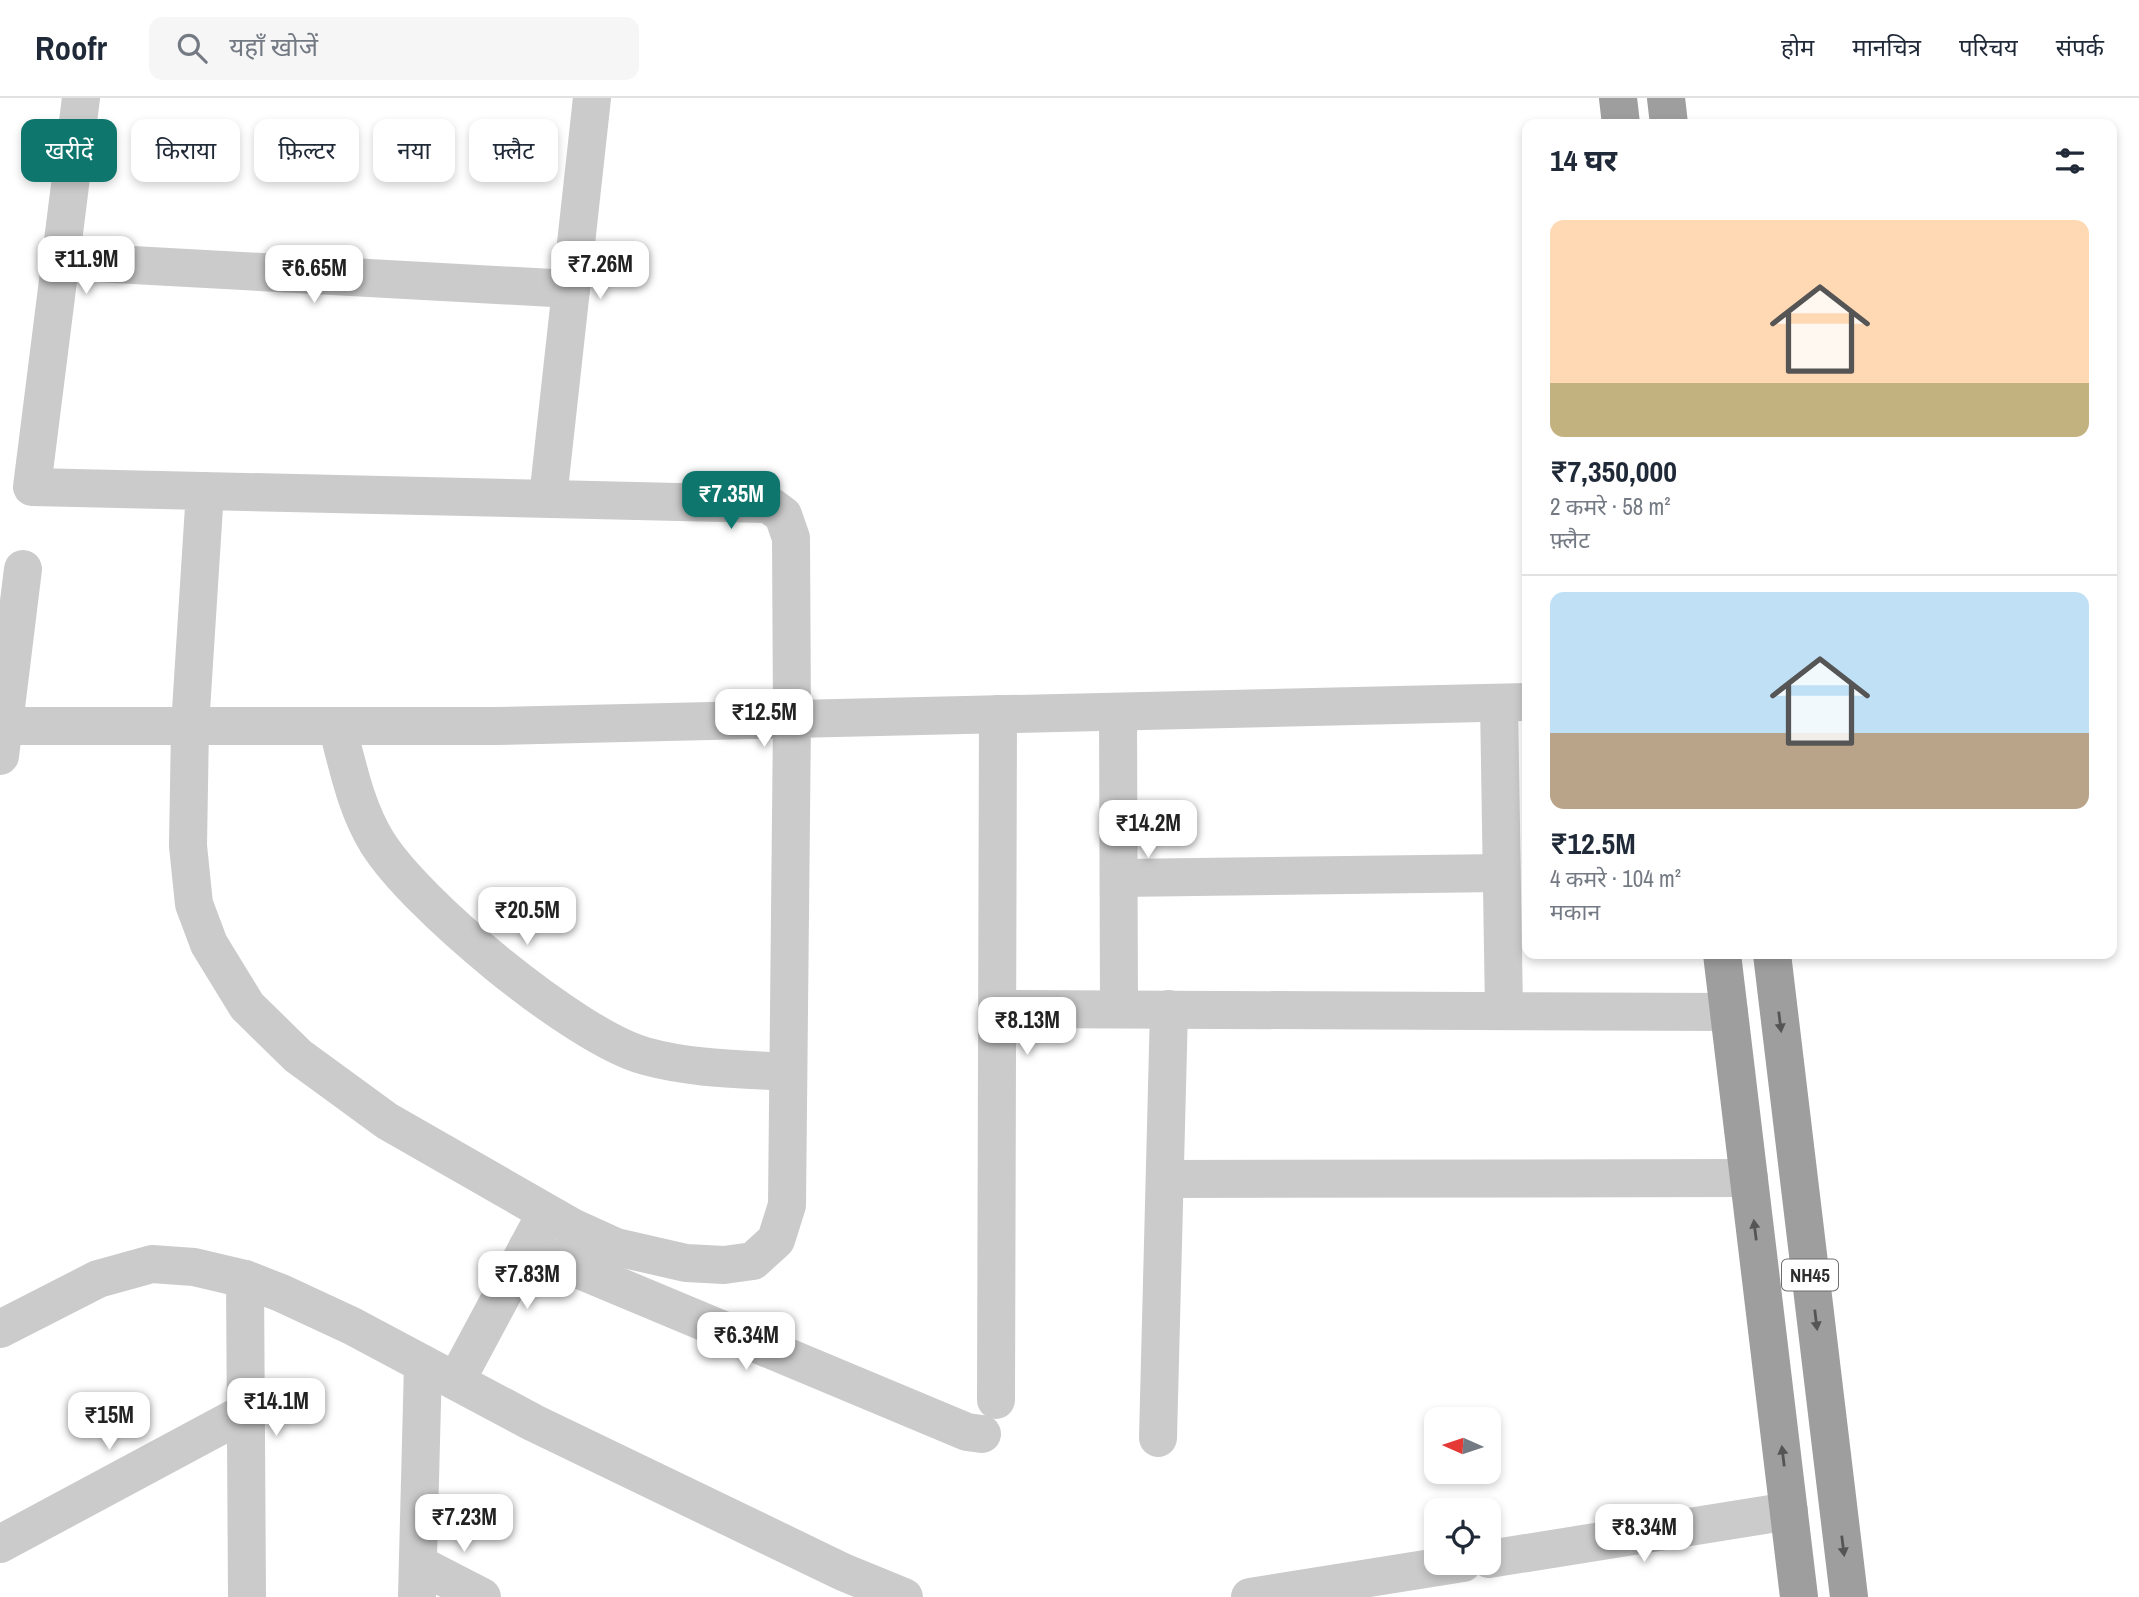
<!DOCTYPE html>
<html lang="hi">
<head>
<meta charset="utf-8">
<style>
  body { margin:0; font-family:"Archivo Narrow","Noto Sans Devanagari",sans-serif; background:#f6f6f7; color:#1f2937; height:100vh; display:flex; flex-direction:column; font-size:26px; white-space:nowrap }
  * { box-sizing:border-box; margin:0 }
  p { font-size:23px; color:#747a83 }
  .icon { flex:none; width:38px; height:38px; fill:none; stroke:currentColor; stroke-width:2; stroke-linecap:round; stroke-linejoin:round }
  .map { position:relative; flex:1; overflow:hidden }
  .side { position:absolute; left:1522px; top:21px; width:595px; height:840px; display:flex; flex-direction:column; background:#fff; border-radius:14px; box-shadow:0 4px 10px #0003 }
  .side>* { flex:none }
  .banner { position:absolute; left:21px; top:21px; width:665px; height:63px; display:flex; gap:14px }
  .needle { width:46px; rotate:273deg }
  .controls { position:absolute; left:1424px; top:1309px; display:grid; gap:14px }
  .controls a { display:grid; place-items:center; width:77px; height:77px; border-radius:14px; background:#fff; box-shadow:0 4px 10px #0003; font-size:35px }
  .price { position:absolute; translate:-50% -60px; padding:0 16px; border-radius:14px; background:#fff; color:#222; font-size:23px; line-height:46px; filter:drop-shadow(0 2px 4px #0008) }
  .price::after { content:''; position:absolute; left:50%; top:42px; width:21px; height:16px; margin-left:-10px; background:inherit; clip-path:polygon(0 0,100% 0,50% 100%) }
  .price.active { background:#0f766e; color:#fff }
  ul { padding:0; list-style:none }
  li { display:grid; align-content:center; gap:14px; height:371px; padding:0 28px }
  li+li { border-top:2px solid #e0e1e3 }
  li span { display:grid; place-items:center; height:217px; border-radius:14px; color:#555 }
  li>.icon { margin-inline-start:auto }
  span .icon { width:126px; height:126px; fill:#fffc; stroke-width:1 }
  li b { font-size:30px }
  h2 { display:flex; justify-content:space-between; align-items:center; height:84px; padding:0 28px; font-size:30px }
  .pill { padding:0 24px; border-radius:14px; background:#fff; box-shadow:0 4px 10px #0003; font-size:24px; line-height:63px }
  .pill.active { background:#0f766e; color:#fff }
  header { display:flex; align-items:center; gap:42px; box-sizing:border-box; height:98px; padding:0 35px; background:#fff; border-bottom:2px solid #e0e1e3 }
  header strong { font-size:33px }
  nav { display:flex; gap:38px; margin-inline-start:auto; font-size:24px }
  .search { width:490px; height:63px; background:#f6f6f7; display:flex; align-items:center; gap:18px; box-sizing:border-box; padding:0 24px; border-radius:14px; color:#747a83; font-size:26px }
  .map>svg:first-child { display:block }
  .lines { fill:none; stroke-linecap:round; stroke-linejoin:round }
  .minor { stroke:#cbcbcb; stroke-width:38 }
  .trunk { stroke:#9e9e9e; stroke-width:38 }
  .oneway { fill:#555 }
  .labels { text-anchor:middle; stroke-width:7; stroke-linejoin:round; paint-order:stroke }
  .shield { fill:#fff; stroke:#6d6d6d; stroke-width:2 }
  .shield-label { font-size:19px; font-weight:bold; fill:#2e2e2e }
</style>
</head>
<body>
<header>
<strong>Roofr</strong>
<div class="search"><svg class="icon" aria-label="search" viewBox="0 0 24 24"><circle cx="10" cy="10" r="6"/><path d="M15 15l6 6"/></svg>यहाँ खोजें</div>
<nav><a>होम</a><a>मानचित्र</a><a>परिचय</a><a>संपर्क</a></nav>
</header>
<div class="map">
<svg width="2139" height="1499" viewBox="0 0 2139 1499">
  <rect width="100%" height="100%" fill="#fff"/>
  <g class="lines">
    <g class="minor">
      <polyline points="81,0 32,389 768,406 783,417 791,440 792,621 787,1107 776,1142 753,1163 724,1167 686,1165 616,1149 572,1129 387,1023 298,958 247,908 209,846 194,806 188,748 190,628 205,393"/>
      <polyline points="60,163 571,191"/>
      <polyline points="548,400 592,0"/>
      <polyline points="1499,605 1504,913"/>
      <polyline points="1118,614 1119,911"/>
      <polyline points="0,628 495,628 1528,604"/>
      <path d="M337,628C348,668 355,708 377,744C415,806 575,939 645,958C692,971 740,971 788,974"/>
      <polyline points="0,658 23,471"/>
      <polyline points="1119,780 1501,775"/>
      <polyline points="997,911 1729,914"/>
      <polyline points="1165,1081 1749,1080"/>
      <polyline points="527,1150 967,1334 982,1336"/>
      <polyline points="245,1181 247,1499"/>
      <polyline points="0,1231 98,1181 152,1166 194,1169 245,1181 281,1195 352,1228 534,1325 843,1474 904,1499"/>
      <polyline points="456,1283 539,1128"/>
      <polyline points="996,1302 998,616"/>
      <polyline points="1158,1340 1169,911"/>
      <polyline points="0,1446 246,1314"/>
      <polyline points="1489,1461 1789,1413"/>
      <polyline points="418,1466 482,1499"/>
      <polyline points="417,1499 423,1266"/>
      <polyline points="1250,1499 1463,1465"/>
    </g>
    <g class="trunk">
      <polyline points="1618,0 1621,26"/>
      <polyline points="1666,0 1669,26"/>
      <polyline points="1722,856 1799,1499"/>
      <polyline points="1772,856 1849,1499"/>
    </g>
  </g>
  <defs><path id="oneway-solid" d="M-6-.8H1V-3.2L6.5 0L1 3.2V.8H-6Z" transform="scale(1.75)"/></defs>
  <g class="oneway">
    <use href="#oneway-solid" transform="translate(1780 924) rotate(83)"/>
    <use href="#oneway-solid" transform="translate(1755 1132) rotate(-97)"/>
    <use href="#oneway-solid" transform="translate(1816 1222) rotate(83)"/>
    <use href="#oneway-solid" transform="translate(1783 1358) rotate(-97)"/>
    <use href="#oneway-solid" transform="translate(1843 1448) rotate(83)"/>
  </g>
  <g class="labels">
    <rect class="shield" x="1782" y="1161.5" width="56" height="31" rx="5"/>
    <g class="shield-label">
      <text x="1810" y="1184">NH45</text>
    </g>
  </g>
</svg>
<div class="controls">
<a><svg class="needle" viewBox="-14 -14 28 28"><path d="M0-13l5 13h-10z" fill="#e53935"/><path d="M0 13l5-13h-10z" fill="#747a83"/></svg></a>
<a><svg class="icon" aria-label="locate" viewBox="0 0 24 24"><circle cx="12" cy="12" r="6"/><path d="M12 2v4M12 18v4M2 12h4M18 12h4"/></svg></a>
</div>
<b class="price" style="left:86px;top:198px">₹11.9M</b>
<b class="price" style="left:600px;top:203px">₹7.26M</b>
<b class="price" style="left:314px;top:207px">₹6.65M</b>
<b class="price active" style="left:731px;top:433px">₹7.35M</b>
<b class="price" style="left:764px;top:651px">₹12.5M</b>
<b class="price" style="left:1148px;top:762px">₹14.2M</b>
<b class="price" style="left:527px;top:849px">₹20.5M</b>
<b class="price" style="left:1027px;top:959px">₹8.13M</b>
<b class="price" style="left:527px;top:1213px">₹7.83M</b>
<b class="price" style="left:746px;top:1274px">₹6.34M</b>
<b class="price" style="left:276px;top:1340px">₹14.1M</b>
<b class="price" style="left:109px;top:1354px">₹15M</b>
<b class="price" style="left:464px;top:1456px">₹7.23M</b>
<b class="price" style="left:1644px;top:1466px">₹8.34M</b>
<div class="banner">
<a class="pill active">खरीदें</a>
<a class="pill">किराया</a>
<a class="pill">फ़िल्टर</a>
<a class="pill">नया</a>
<a class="pill">फ़्लैट</a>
</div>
<section class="side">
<h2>14 घर<svg class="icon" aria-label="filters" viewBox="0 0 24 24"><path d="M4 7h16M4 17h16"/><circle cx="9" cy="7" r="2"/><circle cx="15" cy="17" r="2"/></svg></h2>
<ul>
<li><span style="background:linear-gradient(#ffd9b3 75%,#c2b280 0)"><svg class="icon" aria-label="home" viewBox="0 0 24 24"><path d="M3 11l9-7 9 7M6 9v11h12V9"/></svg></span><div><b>₹7,350,000</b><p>2 कमरे · 58 m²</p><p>फ़्लैट</p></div></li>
<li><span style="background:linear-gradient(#bfe0f5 65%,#b9a48a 0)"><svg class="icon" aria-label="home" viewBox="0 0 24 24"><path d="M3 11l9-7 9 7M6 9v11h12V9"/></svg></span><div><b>₹12.5M</b><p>4 कमरे · 104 m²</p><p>मकान</p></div></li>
</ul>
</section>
</div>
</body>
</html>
